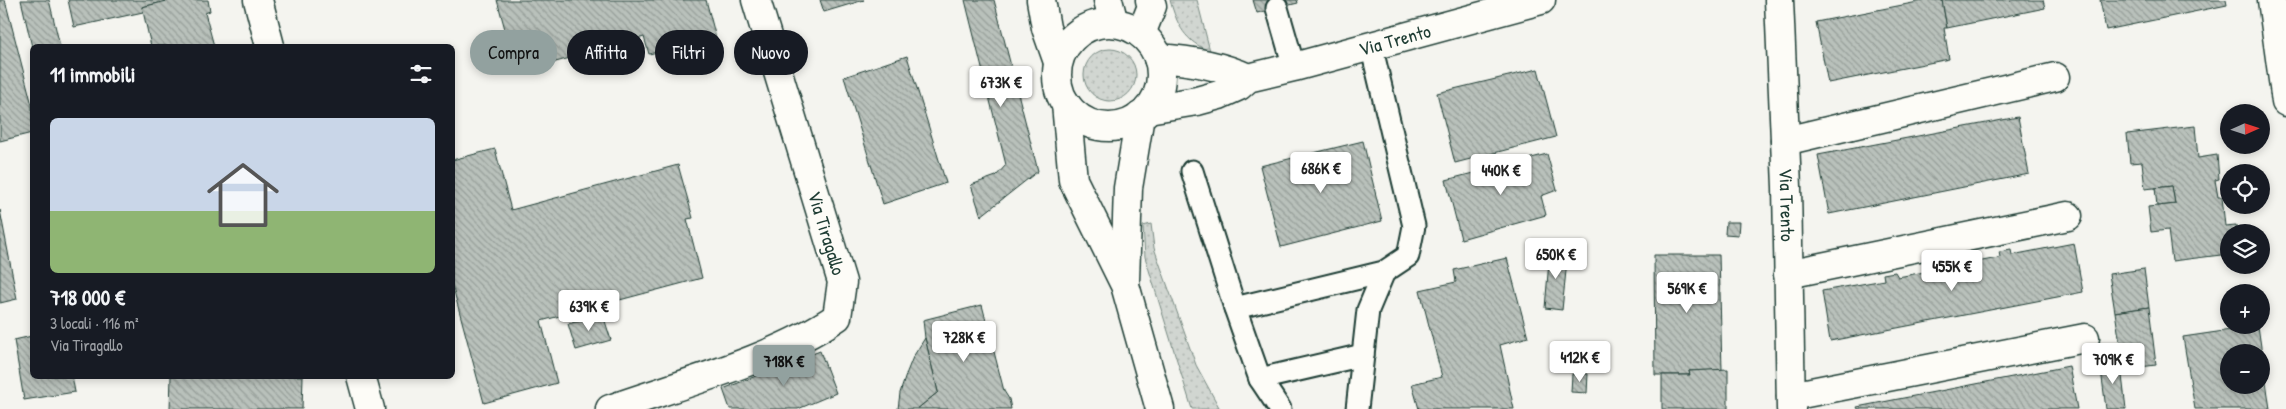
<!DOCTYPE html>
<html lang="it">
<head>
<meta charset="utf-8">
<style>
  body { margin:0; font-family:"Patrick Hand",sans-serif; background:#242831; color:#f1f3f6; height:100vh; display:flex; flex-direction:column; font-size:19px; white-space:nowrap }
  * { box-sizing:border-box; margin:0 }
  p { font-size:16px; color:#9ea1a6 }
  .icon { flex:none; width:28px; height:28px; fill:none; stroke:currentColor; stroke-width:2; stroke-linecap:round; stroke-linejoin:round }
  .map { position:relative; flex:1; overflow:hidden }
  .sheet { position:absolute; left:30px; top:44px; width:425px; height:335px; display:flex; flex-direction:column; background:#171b24; border-radius:8px; box-shadow:0 2px 8px #0003 }
  .sheet>* { flex:none }
  .hud { position:absolute; left:470px; top:30px; width:475px; height:45px; display:flex; gap:10px }
  .needle { width:32px; rotate:87deg }
  .fabs { position:absolute; left:2220px; top:104px; display:grid; gap:10px }
  .fabs a { display:grid; place-items:center; width:50px; height:50px; border-radius:50%; background:#171b24; box-shadow:0 2px 8px #0003; font-size:25px }
  .price { position:absolute; translate:-50% -42px; padding:0 11px; border-radius:5px; background:#fff; color:#222; font-size:16px; line-height:32px; filter:drop-shadow(0 1px 2px #0008) }
  .price::after { content:''; position:absolute; left:50%; top:30px; width:15px; height:11px; margin-left:-8px; background:inherit; clip-path:polygon(0 0,100% 0,50% 100%) }
  .price.current { background:#92a19f; color:#111 }
  ul { padding:0; list-style:none }
  li { display:grid; align-content:center; gap:10px; height:265px; padding:0 20px }
  li span { display:grid; place-items:center; height:155px; border-radius:8px; color:#555 }
  li>.icon { margin-inline-start:auto }
  span .icon { width:90px; height:90px; fill:#fffc; stroke-width:1 }
  li b { font-size:21px }
  h2 { display:flex; justify-content:space-between; align-items:center; height:60px; padding:0 20px; font-size:21px }
  .pill { padding:0 18px; border-radius:22px; background:#171b24; box-shadow:0 2px 8px #0003; font-size:18px; line-height:45px }
  .pill.current { background:#92a19f; color:#111 }
  .map>svg:first-child { display:block }
  .grass { fill:url(#grass-dots); stroke:#788a82 }
  .building { fill:url(#building-back-hatch); stroke:#1f3d34; fill-rule:evenodd }
  .lines { fill:none; stroke-linecap:round; stroke-linejoin:round }
  .service-casing { stroke:#1f3d34; stroke-width:25 }
  .minor-casing { stroke:#1f3d34; stroke-width:31 }
  .primary-casing { stroke:#1f3d34; stroke-width:31 }
  .service { stroke:#fdfcf7; stroke-width:21 }
  .minor { stroke:#fdfcf7; stroke-width:28 }
  .primary { stroke:#fdfcf7; stroke-width:28 }
  .labels { text-anchor:middle; stroke-width:5; stroke-linejoin:round; paint-order:stroke }
  .street-label { font-size:19px; fill:#1f3d34; stroke:#fdfcf7 }
</style>
</head>
<body>
<div class="map">
<svg width="2286" height="409" viewBox="0 0 2286 409">
  <defs>
    <pattern id="grass-dots" width="8" height="8" patternUnits="userSpaceOnUse" patternTransform="scale(1.25)"><rect width="8" height="8" fill="#d1d6d1"/><path d="M2 2h.1M6 6h.1" fill="none" stroke="#b3b9b4" stroke-width="1.8" stroke-linecap="round"/></pattern>
    <pattern id="building-back-hatch" width="6" height="6" patternUnits="userSpaceOnUse" patternTransform="scale(1.25)"><rect width="6" height="6" fill="#b9c1bb"/><path d="M-1 5l2 2M0 0l6 6M5-1l2 2" fill="none" stroke="#969e99"/></pattern>
  </defs>
  <rect width="100%" height="100%" fill="#f4f4ef"/>
  <filter id="ink" filterUnits="userSpaceOnUse"><feTurbulence type="fractalNoise" baseFrequency=".02" numOctaves="2"/><feDisplacementMap in="SourceGraphic" scale="10" xChannelSelector="R" yChannelSelector="G"/><feConvolveMatrix kernelMatrix="1 2 1 2 8 2 1 2 1" color-interpolation-filters="sRGB"/></filter>
  <g filter="url(#ink)">
    <g class="grass">
      <path d="M1170,0H1197L1210,51C1185,42 1177,25 1170,0Z"/>
      <circle cx="1110" cy="75" r="26"/>
      <polygon points="1151,224 1154,248 1196,365 1220,409 1192,409 1145,257 1143,226"/>
    </g>
    <g class="building">
      <polygon points="0,0 5,0 32,105 32,133 0,141"/>
      <polygon points="21,0 49,0 60,46 32,47"/>
      <polygon points="68,0 171,0 142,7 143,12 74,27"/>
      <polygon points="171,0 208,0 210,11 205,13 214,46 151,46 142,7"/>
      <polygon points="497,0 706,0 716,38 649,54 644,37 517,73"/>
      <polygon points="820,0 864,0 824,12"/>
      <polygon points="965,0 994,0 1038,171 981,216 971,185 996,176 1006,165"/>
      <polygon points="1253,0 1297,0 1298,3 1257,13"/>
      <polygon points="1928,0 1942,0 1947,28 1944,28 1949,59 1828,83 1816,22"/>
      <polygon points="1942,0 2043,0 2045,8 1947,28"/>
      <polygon points="2100,0 2226,0 2227,5 2106,30"/>
      <polygon points="907,56 946,183 883,204 844,77"/>
      <polygon points="1538,69 1556,137 1455,163 1437,93"/>
      <polygon points="2018,117 2029,174 1829,214 1818,155"/>
      <polygon points="2195,126 2198,158 2217,155 2219,179 2215,180 2218,197 2222,197 2225,226 2236,225 2237,232 2229,232 2229,254 2172,261 2168,230 2151,232 2148,207 2175,204 2172,186 2145,189 2142,162 2130,163 2127,134"/>
      <polygon points="1363,141 1382,221 1281,247 1260,166"/>
      <polygon points="495,149 511,210 678,165 693,218 687,219 702,278 541,321 557,383 484,403 452,284 452,160"/>
      <polygon points="1547,154 1557,190 1541,196 1546,215 1461,239 1446,180"/>
      <polygon points="2172,186 2175,204 2157,206 2155,188"/>
      <polygon points="0,210 17,299 0,303"/>
      <polygon points="1726,222 1739,222 1738,235 1725,234"/>
      <polygon points="2074,243 2083,292 1830,341 1822,291 1884,280 1883,274 1895,272 1898,277 1998,258 2000,257 1999,252 2011,250 2012,255"/>
      <polygon points="1550,250 1568,251 1562,310 1545,308"/>
      <polygon points="1654,255 1719,255 1722,370 1689,371 1690,375 1655,375"/>
      <polygon points="1507,258 1528,337 1500,345 1514,409 1419,409 1412,384 1442,377 1420,290 1456,282 1454,270"/>
      <polygon points="2144,269 2149,307 2115,312 2109,274"/>
      <polygon points="982,305 1004,391 1009,399 1011,409 917,409 938,392 925,338 923,320"/>
      <polygon points="2149,307 2156,365 2124,369 2115,312"/>
      <polygon points="603,315 611,340 576,350 568,324"/>
      <path d="M2258,326L2270,409H2195L2183,337ZM2229,352H2261V385H2229Z"/>
      <polygon points="32,336 32,376 72,376 75,392 24,400 14,340"/>
      <polygon points="925,338 938,392 917,409 898,409 900,393 907,372 913,357"/>
      <polygon points="820,351 836,393 798,409 730,409 723,389"/>
      <polygon points="2120,359 2126,409 2106,409 2100,362"/>
      <polygon points="2069,366 2077,409 1858,409 1857,407"/>
      <polygon points="1728,369 1728,409 1662,409 1662,375 1690,375 1689,371"/>
      <polygon points="1572,374 1588,374 1587,393 1571,392"/>
      <polygon points="171,376 303,376 302,409 170,409"/>
    </g>
    <g class="lines">
      <g class="service-casing">
        <g id="service">
          <polyline points="1277,8 1294,67"/>
          <polyline points="1192,171 1235,308 1260,379 1280,409"/>
          <polyline points="1235,308 1384,272 1408,256 1414,226 1371,45"/>
          <polyline points="1260,379 1363,355"/>
          <polyline points="1357,409 1368,310 1384,272"/>
        </g>
      </g>
      <g class="minor-casing">
        <g id="minor">
          <polyline points="258,0 270,46"/>
          <path id="s1" d="M1779,0L1787,187L1791,409"/>
          <polyline points="2272,0 2286,102"/>
          <polyline points="1141,34 1152,6 1150,0"/>
          <path d="M1158,58C1188,60 1220,65 1248,78"/>
          <path id="s2" d="M1148,109L1197,101L1219,95L1239,86L1248,78L1294,67L1541,0"/>
          <polyline points="1785,141 2055,77"/>
          <polyline points="1788,274 2068,216"/>
          <polyline points="361,376 370,409"/>
          <polyline points="1791,396 2085,338"/>
          <path d="M610,409C681,384 776,359 837,317L842,282L756,0"/>
        </g>
      </g>
      <g class="primary-casing">
        <g id="primary">
          <polyline points="1041,0 1046,28 1058,62"/>
          <polyline points="1108,0 1114,23"/>
          <circle cx="1109" cy="75" r="52"/>
          <polyline points="1066,104 1073,180 1125,285 1160,409"/>
          <polyline points="1125,281 1128,188 1140,116"/>
        </g>
      </g>
      <use href="#service" class="service"/>
      <use href="#minor" class="minor"/>
      <use href="#primary" class="primary"/>
    </g>
  </g>
  <g class="labels">
    <g class="street-label">
      <text dy="7" stroke="none"><textPath href="#s2" startOffset="258">Via Trento</textPath></text>
      <text dy="7" stroke="none"><textPath href="#s1" startOffset="205">Via Trento</textPath></text>
      <text transform="translate(827 233) rotate(73)" y="7">Via Tiragallo</text>
    </g>
  </g>
</svg>
<div class="fabs">
<a><svg class="needle" viewBox="-14 -14 28 28"><path d="M0-13l5 13h-10z" fill="#e53935"/><path d="M0 13l5-13h-10z" fill="#9ea1a6"/></svg></a>
<a><svg class="icon" aria-label="locate" viewBox="0 0 24 24"><circle cx="12" cy="12" r="6"/><path d="M12 2v4M12 18v4M2 12h4M18 12h4"/></svg></a>
<a><svg class="icon" aria-label="layers" viewBox="0 0 24 24"><path d="M12 4l9 5-9 5-9-5zM3 14l9 5 9-5"/></svg></a>
<a>+</a>
<a>−</a>
</div>
<b class="price" style="left:1001px;top:108px">673K €</b>
<b class="price" style="left:1321px;top:194px">686K €</b>
<b class="price" style="left:1501px;top:196px">440K €</b>
<b class="price" style="left:1556px;top:280px">650K €</b>
<b class="price" style="left:1952px;top:292px">455K €</b>
<b class="price" style="left:1687px;top:314px">569K €</b>
<b class="price" style="left:589px;top:332px">639K €</b>
<b class="price" style="left:964px;top:363px">728K €</b>
<b class="price" style="left:1580px;top:383px">412K €</b>
<b class="price" style="left:2113px;top:385px">709K €</b>
<b class="price current" style="left:784px;top:387px">718K €</b>
<div class="hud">
<a class="pill current">Compra</a>
<a class="pill">Affitta</a>
<a class="pill">Filtri</a>
<a class="pill">Nuovo</a>
</div>
<section class="sheet">
<h2>11 immobili<svg class="icon" aria-label="filters" viewBox="0 0 24 24"><path d="M4 7h16M4 17h16"/><circle cx="9" cy="7" r="2"/><circle cx="15" cy="17" r="2"/></svg></h2>
<ul>
<li><span style="background:linear-gradient(#c9d6e8 60%,#8fb573 0)"><svg class="icon" aria-label="home" viewBox="0 0 24 24"><path d="M3 11l9-7 9 7M6 9v11h12V9"/></svg></span><div><b>718 000 €</b><p>3 locali · 116 m²</p><p>Via Tiragallo</p></div></li>
</ul>
</section>
</div>
</body>
</html>
